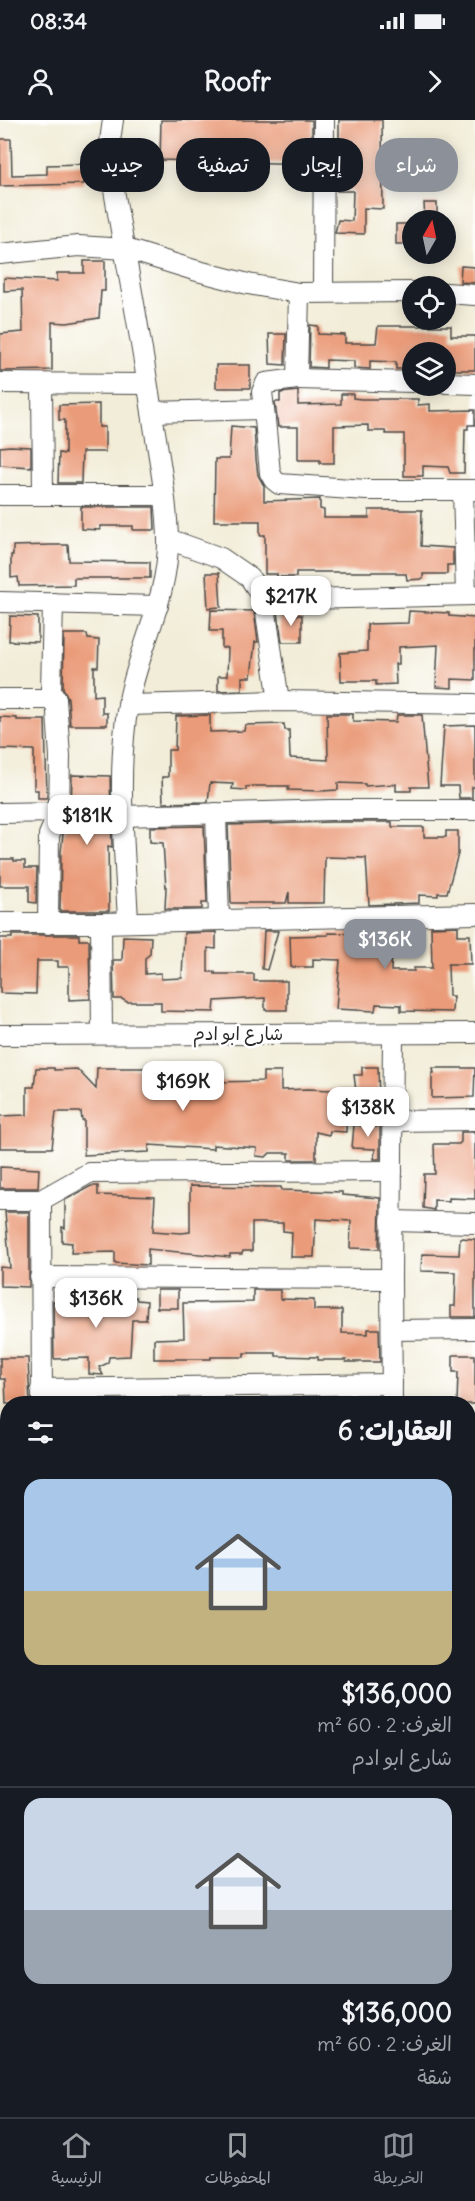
<!DOCTYPE html>
<html lang="ar">
<head>
<meta charset="utf-8">
<style>
  body { margin:0; font-family:Delius,"Playpen Sans Arabic",sans-serif; background:#242831; color:#f1f3f6; direction:rtl; height:100vh; display:flex; flex-direction:column; font-size:22px; white-space:nowrap }
  * { box-sizing:border-box; margin:0 }
  p { font-size:20px; color:#9ea1a6 }
  .icon { flex:none; width:33px; height:33px; fill:none; stroke:currentColor; stroke-width:2; stroke-linecap:round; stroke-linejoin:round }
  .map { position:relative; flex:1; overflow:hidden; direction:ltr }
  .details { position:absolute; left:0px; top:1276px; width:476px; height:722px; display:flex; flex-direction:column; background:#171b24; border-radius:24px 24px 0 0; box-shadow:0 3px 15px #0003; direction:rtl }
  .details>* { flex:none }
  .banner { position:absolute; left:18px; top:18px; width:440px; height:54px; direction:rtl; display:flex; gap:12px }
  .needle { width:39px; rotate:9deg }
  .fabs { position:absolute; left:402px; top:90px; display:grid; gap:12px }
  .fabs a { display:grid; place-items:center; width:54px; height:54px; border-radius:50%; background:#171b24; box-shadow:0 3px 15px #0003; font-size:30px }
  .price { position:absolute; translate:-50% -51px; padding:0 14px; border-radius:12px; background:#fff; color:#222; font-size:20px; line-height:39px; filter:drop-shadow(0 2px 3px #0008) }
  .price::after { content:''; position:absolute; left:50%; top:36px; width:18px; height:14px; margin-left:-9px; background:inherit; clip-path:polygon(0 0,100% 0,50% 100%) }
  .price.on { background:#8c9099; color:#fff }
  ul { padding:0; list-style:none }
  li { display:grid; align-content:center; gap:12px; height:318px; padding:0 24px }
  li+li { border-top:2px solid #363941 }
  li span { display:grid; place-items:center; height:186px; border-radius:18px; color:#555 }
  li>.icon { margin-inline-start:auto }
  span .icon { width:108px; height:108px; fill:#fffc; stroke-width:1 }
  li b { font-size:26px }
  h2 { display:flex; justify-content:space-between; align-items:center; height:72px; padding:0 24px; font-size:26px }
  .pill { padding:0 21px; border-radius:24px; background:#171b24; box-shadow:0 3px 15px #0003; font-size:21px; line-height:54px }
  .pill.on { background:#8c9099; color:#fff }
  .status { display:flex; justify-content:space-between; align-items:center; height:42px; padding:0 30px; background:#171b24; direction:ltr }
  .status svg { height:16px; fill:currentColor }
  header { display:flex; justify-content:space-between; align-items:center; height:78px; padding:0 24px; background:#171b24; font-size:27px; font-weight:700 }
  .menu { display:flex; justify-content:space-around; align-items:center; height:84px; border-top:2px solid #363941; background:#171b24; font-size:16px; color:#9ea1a6 }
  .menu a { display:grid; justify-items:center; gap:3px }
  .menu .on { color:#8c9099 }
  .map>svg:first-child { display:block }
  .building { fill:#ea9b79 }
  .lines { fill:none; stroke-linecap:round; stroke-linejoin:round }
  .minor-casing { stroke:#494845; stroke-width:22 }
  .minor { stroke:#fff; stroke-width:20 }
  .labels { text-anchor:middle; stroke-width:5; stroke-linejoin:round; paint-order:stroke }
  .street-label { font-size:18px; fill:#2b2b2b; stroke:#fff }
</style>
</head>
<body>
<div class="status"><b>08:34</b><svg viewBox="0 0 49 12"><path d="M0 12V9h3v3zM5 12V6h3v6zM10 12V3h3v9zM15 12V0h3v12zM26 1h20v11H26zM47 4h2v5h-2z"/></svg></div>
<header><svg class="icon" aria-label="forward" viewBox="0 0 24 24"><path d="M9 5l7 7-7 7"/></svg>Roofr<svg class="icon" aria-label="person" viewBox="0 0 24 24"><circle cx="12" cy="8" r="4"/><path d="M4 21q1-7 8-7t8 7"/></svg></header>
<div class="map">
<svg width="475" height="1997" viewBox="0 0 475 1997">
  <rect width="100%" height="100%" fill="#fff"/>
  <filter id="ink" filterUnits="userSpaceOnUse"><feTurbulence type="fractalNoise" baseFrequency=".0167" numOctaves="2"/><feDisplacementMap in="SourceGraphic" scale="12" xChannelSelector="R" yChannelSelector="G"/><feConvolveMatrix kernelMatrix="1 2 1 2 8 2 1 2 1" color-interpolation-filters="sRGB"/></filter>
  <filter id="wash" filterUnits="userSpaceOnUse"><feTurbulence type="fractalNoise" baseFrequency=".008" numOctaves="4" result="noise"/><feDisplacementMap in="SourceGraphic" scale="24" xChannelSelector="R" yChannelSelector="G"/><feGaussianBlur stdDeviation="1.35" result="paint"/><feColorMatrix in="noise" values="0 0 0 0 0 0 0 0 0 0 0 0 0 0 0 0 0 1.4 0 .05"/><feComposite in="paint" operator="in"/></filter>
  <g filter="url(#wash)">
    <rect width="100%" height="100%" fill="#f2edd8"/>
    <g id="blocks">
      <g class="building">
        <polygon points="161,0 312,0 312,44 160,40"/>
        <polygon points="339,0 382,0 383,89 364,88 364,114 335,113 338,100 352,101 353,71 337,71 338,55 352,56 353,21 339,20"/>
        <polygon points="0,19 11,19 12,55 47,54 47,45 83,44 84,64 0,66"/>
        <polygon points="424,83 437,83 437,100 425,100"/>
        <rect x="396" y="104" width="16" height="20"/>
        <polygon points="84,141 105,141 105,171 101,171 99,198 67,203 52,202 52,250 0,251 0,214 23,212 22,170 4,171 4,158 57,161 57,153 84,153"/>
        <polygon points="461,146 475,147 475,163 460,162"/>
        <polygon points="310,205 318,206 318,214 345,215 345,223 376,223 378,206 451,206 451,216 475,216 475,250 446,250 446,232 412,232 412,249 396,249 396,242 370,241 370,249 354,248 354,241 326,240 326,248 309,247"/>
        <polygon points="269,214 286,214 285,245 270,244"/>
        <rect x="216" y="245" width="34" height="23"/>
        <polygon points="298,271 298,285 341,284 341,274 353,274 353,278 361,279 418,279 418,285 430,284 430,291 475,290 475,305 468,305 468,309 465,309 464,353 450,353 448,347 423,346 423,356 404,356 404,314 386,314 385,311 368,311 368,305 334,306 334,343 320,343 320,340 298,340 298,307 278,307 275,282 280,282 280,273"/>
        <polygon points="99,284 99,307 105,307 105,332 82,332 81,363 58,363 59,333 65,334 65,300 59,300 59,285"/>
        <polygon points="231,306 254,308 256,339 258,355 264,366 264,381 320,379 320,389 324,390 324,398 369,398 369,390 422,390 421,426 453,428 453,445 447,445 447,454 423,454 423,459 407,460 406,454 396,454 396,452 296,452 296,457 277,457 277,454 265,454 265,415 260,415 260,401 214,401 215,339 229,339"/>
        <polygon points="10,326 31,327 31,347 0,345 0,327"/>
        <polygon points="81,387 154,387 155,410 133,410 133,406 100,406 100,410 81,409"/>
        <polygon points="51,425 68,425 69,441 150,442 150,458 74,458 74,465 19,466 18,457 11,458 11,435 13,435 13,426"/>
        <polygon points="206,453 219,453 221,487 208,488"/>
        <polygon points="211,490 254,491 258,522 255,522 251,557 242,557 242,570 218,571 218,556 227,556 228,528 222,528 222,511 210,511"/>
        <polygon points="292,491 292,495 302,495 302,522 282,522 278,492"/>
        <polygon points="409,491 449,493 449,496 475,498 475,560 452,559 452,568 436,567 438,525 399,527 399,544 395,544 396,564 376,565 376,561 341,561 340,533 367,531 367,504 408,503"/>
        <polygon points="10,496 38,497 38,522 9,521"/>
        <polygon points="64,514 87,514 88,519 99,520 98,547 94,547 94,576 102,575 102,593 107,593 107,605 70,605 68,578 63,568"/>
        <polygon points="327,594 353,594 353,601 396,602 397,595 422,595 428,667 411,667 411,671 396,671 396,664 365,666 365,664 338,663 338,670 321,671 288,670 289,666 255,666 246,667 246,670 232,669 233,664 210,663 208,682 163,683 162,657 168,657 168,630 175,630 176,596 210,595 210,612 244,611 245,605 284,604 285,610 289,610 290,638 328,640"/>
        <polygon points="0,597 17,598 17,600 45,600 47,678 38,678 38,670 34,670 34,630 0,629"/>
        <polygon points="475,605 475,667 472,667 472,678 459,678 458,666 440,666 444,606"/>
        <polygon points="72,655 110,656 112,727 108,726 109,791 60,791 61,732 63,714 71,693"/>
        <polygon points="331,702 392,702 392,707 424,707 424,717 446,717 446,711 458,711 458,734 447,773 438,773 438,776 419,775 419,783 369,785 366,738 325,737 324,783 289,783 289,772 286,783 231,783 228,705"/>
        <polygon points="204,706 207,783 202,783 202,789 165,789 166,768 163,723 150,722 150,707"/>
        <polygon points="0,739 14,739 14,741 25,741 25,748 37,748 36,783 29,782 29,766 0,766"/>
        <polygon points="458,806 458,815 470,815 471,844 448,844 449,876 453,876 452,892 401,891 401,885 376,884 375,891 336,889 340,840 313,839 313,847 291,847 290,816 328,815 328,813 384,814 384,822 392,822 391,851 414,851 414,848 432,848 431,807"/>
        <polygon points="264,811 278,811 267,850 262,849"/>
        <polygon points="216,812 216,829 208,828 208,852 215,852 215,854 254,854 254,861 287,861 287,890 265,890 265,878 215,881 214,892 161,891 161,882 127,882 122,879 114,879 113,840 122,840 123,816 151,817 150,834 145,838 145,854 161,853 161,859 182,858 184,813"/>
        <polygon points="12,815 79,815 79,820 89,820 90,879 69,880 69,847 58,847 58,841 37,841 36,874 0,873 0,818 12,818"/>
        <polygon points="362,947 378,947 379,981 347,981 346,1012 330,1011 329,1015 316,1012 316,1040 289,1040 289,1033 270,1033 266,1037 256,1036 257,1028 213,1025 213,1029 149,1025 149,1032 84,1035 84,1000 82,1000 81,992 56,992 52,1028 0,1028 0,996 27,995 27,967 34,967 36,948 54,948 54,950 77,949 96,969 97,948 154,948 173,966 173,952 213,951 213,962 263,961 263,952 281,952 281,970 308,969 356,971 354,955 362,955"/>
        <polygon points="433,948 475,948 474,977 432,978 432,953 434,953"/>
        <polygon points="376,998 380,998 380,1039 374,1039 375,1029 352,1028 354,1005 376,1007"/>
        <polygon points="461,1012 475,1012 475,1079 449,1078 449,1081 434,1080 434,1090 423,1088 424,1054 435,1054 434,1024 459,1024 461,1022"/>
        <polygon points="0,1047 39,1049 38,1068 0,1068"/>
        <polygon points="91,1066 98,1066 98,1075 155,1077 153,1111 181,1113 190,1112 190,1066 281,1067 282,1070 342,1072 342,1075 380,1078 379,1129 350,1128 351,1101 316,1099 314,1137 291,1137 292,1112 283,1111 283,1103 252,1103 252,1131 243,1131 242,1134 230,1134 230,1137 148,1129 148,1145 115,1143 115,1132 71,1133 72,1123 62,1122 62,1107 65,1108 65,1080"/>
        <polygon points="5,1092 29,1092 29,1167 0,1166 0,1147 10,1148"/>
        <polygon points="460,1118 475,1119 475,1197 451,1197 451,1186 455,1186 456,1152 421,1151 422,1134 459,1135"/>
        <polygon points="103,1169 114,1169 115,1178 136,1177 137,1180 147,1181 146,1200 132,1200 130,1236 109,1237 108,1243 99,1247 103,1255 89,1254 89,1238 54,1239 53,1181 96,1182 96,1178 104,1177"/>
        <rect x="157" y="1170" width="21" height="18"/>
        <polygon points="253,1170 280,1170 280,1179 314,1180 314,1190 342,1190 342,1213 368,1214 368,1209 379,1209 380,1242 346,1242 346,1240 318,1240 318,1237 276,1236 276,1233 244,1233 244,1237 211,1237 211,1239 154,1239 154,1219 184,1218 183,1183 253,1182"/>
        <polygon points="453,1235 475,1235 475,1284 457,1284 458,1252 453,1252"/>
        <polygon points="0,1238 28,1238 30,1284 6,1284 5,1259 0,1259"/>
      </g>
    </g>
  </g>
  <g filter="url(#ink)">
    <use href="#blocks" fill-opacity="0" stroke="#494845" stroke-width="1.5"/>
    <g class="lines">
      <g class="minor-casing">
        <g id="minor">
          <path d="M113,0L110,21L111,52C125,137 142,221 154,306C160,343 167,381 168,419C169,477 138,529 128,585C116,656 125,731 128,802"/>
          <polyline points="0,134 78,126 126,129 194,150 248,164 299,173 412,172"/>
          <polyline points="323,171 324,0"/>
          <polyline points="446,173 475,175"/>
          <polyline points="297,259 412,262"/>
          <polyline points="0,263 147,264"/>
          <polyline points="446,263 475,264"/>
          <polyline points="42,264 43,375"/>
          <polyline points="264,289 270,353 274,360 279,364 366,370 475,370"/>
          <polyline points="152,292 264,289 262,272 266,263 297,259 299,173"/>
          <polyline points="463,370 466,475"/>
          <polyline points="0,375 164,375"/>
          <polyline points="168,419 221,438 250,458 264,480 279,581"/>
          <polyline points="264,480 475,475"/>
          <polyline points="0,482 158,486"/>
          <polyline points="0,579 56,579"/>
          <polyline points="128,585 279,581 475,584"/>
          <polyline points="0,693 59,692"/>
          <polyline points="216,693 219,800"/>
          <polyline points="123,696 331,690 475,690"/>
          <polyline points="0,803 101,803 475,794"/>
          <polyline points="101,803 102,914"/>
          <polyline points="48,804 49,715 59,692 60,636 56,579 51,571 53,483"/>
          <polyline points="0,915 475,913"/>
          <polyline points="391,1001 475,1000"/>
          <polyline points="0,1080 41,1080 89,1053 392,1051"/>
          <polyline points="41,1080 42,1284"/>
          <polyline points="391,1101 475,1103"/>
          <polyline points="40,1157 391,1159"/>
          <polyline points="392,1210 475,1209"/>
          <polyline points="41,1269 392,1264"/>
          <polyline points="392,1284 391,1159 393,914"/>
          <polyline points="468,1319 475,1319"/>
          <polyline points="0,1366 8,1367"/>
          <polyline points="468,1426 475,1426"/>
          <polyline points="0,1481 8,1481"/>
          <polyline points="468,1533 475,1533"/>
          <polyline points="0,1599 8,1599"/>
          <polyline points="468,1613 475,1613"/>
          <polyline points="0,1858 8,1858"/>
          <polyline points="468,1912 475,1914"/>
          <polyline points="20,1990 23,1997"/>
          <polyline points="401,1997 402,1990"/>
        </g>
      </g>
      <use href="#minor" class="minor"/>
    </g>
  </g>
  <g class="labels">
    <g class="street-label">
      <text x="238" y="920">شارع ابو ادم</text>
    </g>
  </g>
</svg>
<div class="fabs">
<a><svg class="needle" viewBox="-14 -14 28 28"><path d="M0-13l5 13h-10z" fill="#e53935"/><path d="M0 13l5-13h-10z" fill="#9ea1a6"/></svg></a>
<a><svg class="icon" aria-label="locate" viewBox="0 0 24 24"><circle cx="12" cy="12" r="6"/><path d="M12 2v4M12 18v4M2 12h4M18 12h4"/></svg></a>
<a><svg class="icon" aria-label="layers" viewBox="0 0 24 24"><path d="M12 4l9 5-9 5-9-5zM3 14l9 5 9-5"/></svg></a>
</div>
<b class="price" style="left:291px;top:507px">$217K</b>
<b class="price" style="left:87px;top:726px">$181K</b>
<b class="price on" style="left:385px;top:850px">$136K</b>
<b class="price" style="left:183px;top:992px">$169K</b>
<b class="price" style="left:368px;top:1018px">$138K</b>
<b class="price" style="left:96px;top:1209px">$136K</b>
<div class="banner">
<a class="pill on">شراء</a>
<a class="pill">إيجار</a>
<a class="pill">تصفية</a>
<a class="pill">جديد</a>
</div>
<section class="details">
<h2>العقارات: 6<svg class="icon" aria-label="filters" viewBox="0 0 24 24"><path d="M4 7h16M4 17h16"/><circle cx="9" cy="7" r="2"/><circle cx="15" cy="17" r="2"/></svg></h2>
<ul>
<li><span style="background:linear-gradient(#a9c7e8 60%,#c2b280 0)"><svg class="icon" aria-label="home" viewBox="0 0 24 24"><path d="M3 11l9-7 9 7M6 9v11h12V9"/></svg></span><div><b>$136,000</b><p>الغرف: 2 · 60 m²</p><p>شارع ابو ادم</p></div></li>
<li><span style="background:linear-gradient(#c9d6e8 60%,#9aa5b1 0)"><svg class="icon" aria-label="home" viewBox="0 0 24 24"><path d="M3 11l9-7 9 7M6 9v11h12V9"/></svg></span><div><b>$136,000</b><p>الغرف: 2 · 60 m²</p><p>شقة</p></div></li>
</ul>
</section>
</div>
<nav class="menu">
<a class="on"><svg class="icon" aria-label="map" viewBox="0 0 24 24"><path d="M3 6l6-2 6 2 6-2v14l-6 2-6-2-6 2zM9 4v14M15 6v14"/></svg>الخريطة</a>
<a><svg class="icon" aria-label="saved" viewBox="0 0 24 24"><path d="M7 4h10v16l-5-4-5 4z"/></svg>المحفوظات</a>
<a><svg class="icon" aria-label="home" viewBox="0 0 24 24"><path d="M3 11l9-7 9 7M6 9v11h12V9"/></svg>الرئيسية</a>
</nav>
</body>
</html>
